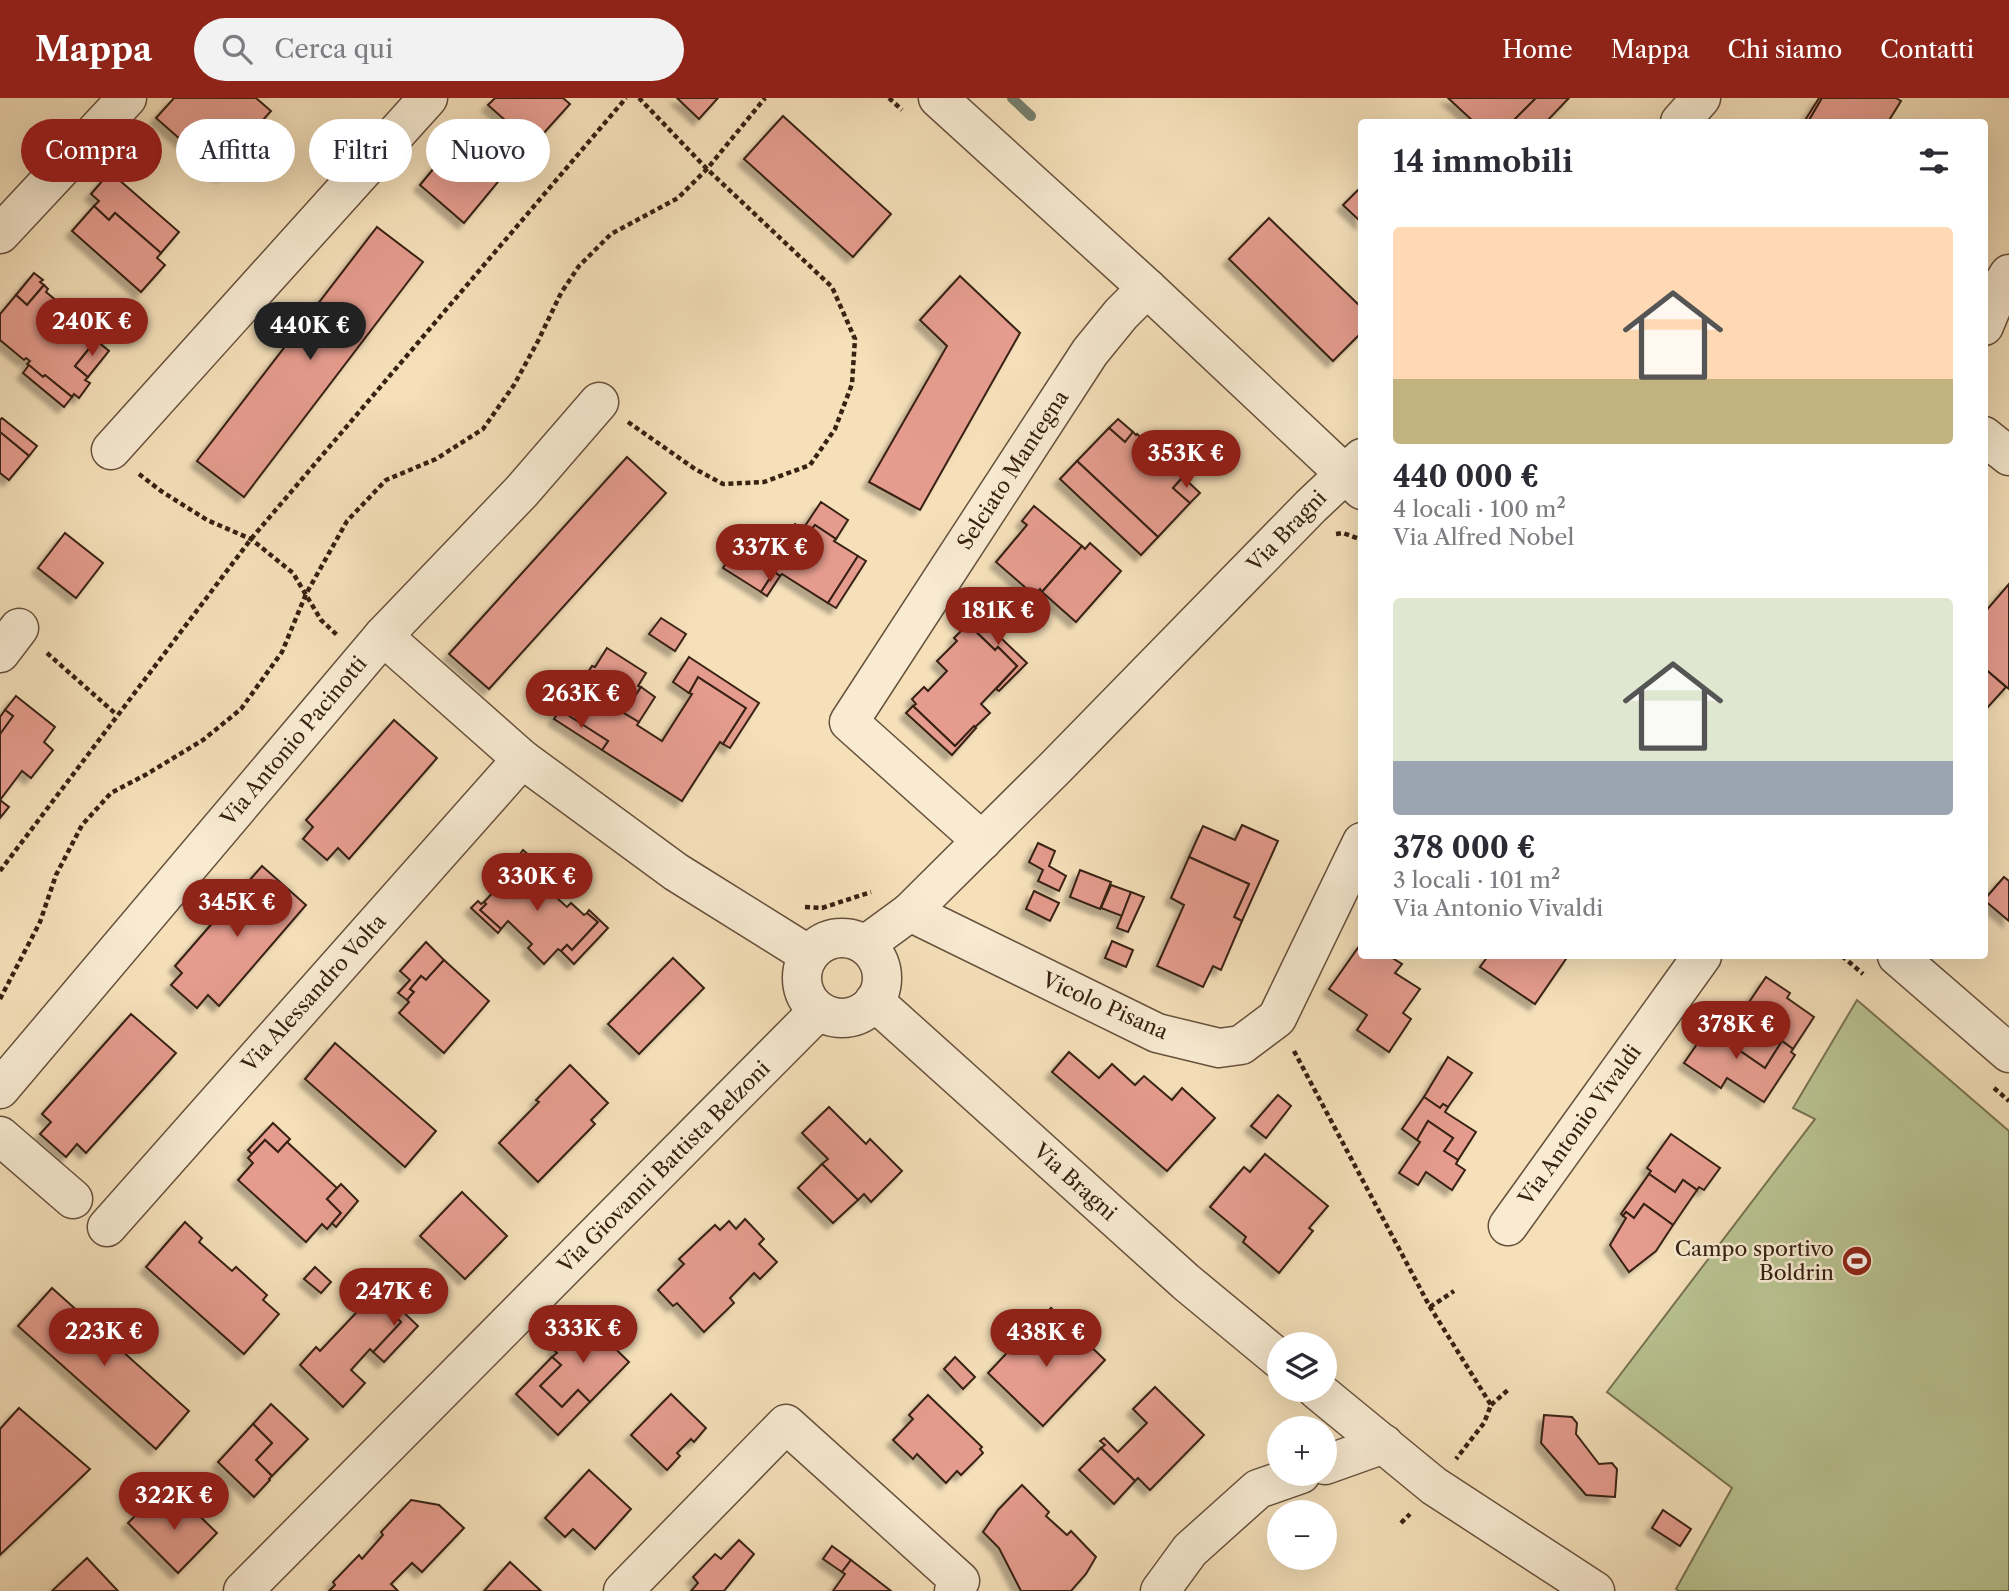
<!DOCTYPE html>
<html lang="it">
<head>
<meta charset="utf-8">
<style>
  body { margin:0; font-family:"Libre Caslon Text",serif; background:#f2f2f3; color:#2b2b33; height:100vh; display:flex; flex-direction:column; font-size:26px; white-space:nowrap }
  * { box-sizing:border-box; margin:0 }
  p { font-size:23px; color:#7c7c81 }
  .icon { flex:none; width:38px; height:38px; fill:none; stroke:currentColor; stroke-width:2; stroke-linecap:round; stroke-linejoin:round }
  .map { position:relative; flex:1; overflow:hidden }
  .panel { position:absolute; left:1358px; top:21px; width:630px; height:840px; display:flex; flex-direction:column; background:#fff; border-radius:7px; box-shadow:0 7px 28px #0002 }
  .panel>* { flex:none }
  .top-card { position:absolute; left:21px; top:21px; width:665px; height:63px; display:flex; gap:14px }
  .tools { position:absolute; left:1267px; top:1234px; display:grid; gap:14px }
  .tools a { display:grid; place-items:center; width:70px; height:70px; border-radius:50%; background:#fff; box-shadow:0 7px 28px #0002; font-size:35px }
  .price { position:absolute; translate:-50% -60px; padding:0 16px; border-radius:24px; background:#8f2418; color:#fff; font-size:23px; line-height:46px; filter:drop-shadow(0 2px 4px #0008) }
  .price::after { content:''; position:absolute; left:50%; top:42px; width:21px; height:16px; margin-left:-10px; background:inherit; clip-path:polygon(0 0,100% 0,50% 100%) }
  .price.selected { background:#222; color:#fff }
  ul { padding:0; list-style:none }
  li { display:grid; align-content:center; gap:14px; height:371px; padding:0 35px }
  li span { display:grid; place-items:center; height:217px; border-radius:7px; color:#555 }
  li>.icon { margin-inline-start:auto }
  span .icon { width:126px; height:126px; fill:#fffc; stroke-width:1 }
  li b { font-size:30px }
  h2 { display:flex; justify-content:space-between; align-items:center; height:84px; padding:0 35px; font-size:30px }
  .pill { padding:0 24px; border-radius:32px; background:#fff; box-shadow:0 7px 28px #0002; font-size:24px; line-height:63px }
  .pill.selected { background:#8f2418; color:#fff }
  header { display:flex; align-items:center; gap:42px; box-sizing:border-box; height:98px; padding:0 35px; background:#8f2418; color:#fff }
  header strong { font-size:33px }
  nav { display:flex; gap:38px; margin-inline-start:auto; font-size:24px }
  .search { width:490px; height:63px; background:#f2f2f3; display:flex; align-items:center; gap:18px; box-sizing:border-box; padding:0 24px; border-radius:38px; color:#7c7c81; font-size:26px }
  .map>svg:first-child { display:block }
  .garden { fill:#b9c392; stroke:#787252; stroke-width:2 }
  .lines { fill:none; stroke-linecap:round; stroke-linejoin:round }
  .stream { stroke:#757f6d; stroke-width:10 }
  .building { fill:#e59c8e; stroke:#382112; stroke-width:2; filter:url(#shadow) }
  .minor-casing { stroke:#67513c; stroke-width:41 }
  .path { stroke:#382112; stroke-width:4.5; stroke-dasharray:5 3.5; stroke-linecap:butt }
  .minor { stroke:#f8ebd2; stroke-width:38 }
  .labels { text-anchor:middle; stroke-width:5; stroke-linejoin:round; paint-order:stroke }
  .street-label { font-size:21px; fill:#382112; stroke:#f8ebd2 }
  .poi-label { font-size:21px; fill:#382112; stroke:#f8ebd2; text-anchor:end }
</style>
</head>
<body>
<header>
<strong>Mappa</strong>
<div class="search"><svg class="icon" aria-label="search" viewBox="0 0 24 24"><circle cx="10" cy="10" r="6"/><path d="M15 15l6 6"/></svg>Cerca qui</div>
<nav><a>Home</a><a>Mappa</a><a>Chi siamo</a><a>Contatti</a></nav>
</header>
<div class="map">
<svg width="2009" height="1493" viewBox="0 0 2009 1493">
  <defs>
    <filter id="shadow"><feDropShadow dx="-6" dy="6" stdDeviation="2" flood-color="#0004"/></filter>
  </defs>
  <rect width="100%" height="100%" fill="#f5e0ba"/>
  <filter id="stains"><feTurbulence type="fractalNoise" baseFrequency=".00286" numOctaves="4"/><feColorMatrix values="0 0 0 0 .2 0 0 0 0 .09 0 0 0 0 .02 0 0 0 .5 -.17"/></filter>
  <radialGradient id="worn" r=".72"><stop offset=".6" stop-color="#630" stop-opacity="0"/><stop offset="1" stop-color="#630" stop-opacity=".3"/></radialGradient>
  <polygon class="garden" points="1857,902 2009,1033 2009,1493 1679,1493 1676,1491 1732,1390 1607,1294 1815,1021 1793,1010"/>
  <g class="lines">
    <polyline class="stream" points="1012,0 1031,18"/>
  </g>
  <g class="building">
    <polygon points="174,0 256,0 271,13 253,33 258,37 222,78 156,20"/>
    <polygon points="495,0 563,0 570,6 533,47 488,7"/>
    <polygon points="677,0 718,0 699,21"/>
    <polygon points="1448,0 1536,0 1512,24 1474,24"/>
    <polygon points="1536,0 1569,0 1546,24 1512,24"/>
    <polygon points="1819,0 1822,0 1808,24 1804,24"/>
    <polygon points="1822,0 1896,0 1901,3 1888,24 1808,24"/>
    <polygon points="783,18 891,116 853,159 744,61"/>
    <polygon points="258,37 266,44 251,61 244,54"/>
    <polygon points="453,47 498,84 464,125 420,87"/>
    <polygon points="110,74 179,134 161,155 115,115 109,122 94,108 99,103 91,96"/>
    <polygon points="1362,88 1362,125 1343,107"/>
    <polygon points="94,108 109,122 115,115 161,155 157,160 165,167 141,194 72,133"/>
    <polygon points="1269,120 1362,210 1362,234 1333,263 1229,161"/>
    <polygon points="377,129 423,164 244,399 197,363"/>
    <polygon points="34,175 43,182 40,184 44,187 27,207 16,197"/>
    <polygon points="960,178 1020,235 920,412 869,384 947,248 920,222"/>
    <polygon points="44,187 48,191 46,194 74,217 77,213 99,231 93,240 96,242 75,268 88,279 85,282 90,285 79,300 74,296 72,299 45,277 43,279 27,266 30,263 26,260 24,262 0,242 0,216 16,197 27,207"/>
    <polygon points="96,242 109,253 88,279 75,268"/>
    <polygon points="29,267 43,279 45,277 72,299 64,309 23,275"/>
    <polygon points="2,320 37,348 29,358 0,334 0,322"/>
    <polygon points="1118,321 1133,334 1125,344 1109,330"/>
    <polygon points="1109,330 1125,344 1133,334 1136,337 1137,336 1183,379 1173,390 1190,405 1158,439 1077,363"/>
    <polygon points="0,334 29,358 9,382 0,375"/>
    <polygon points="627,359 666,395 489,591 449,556"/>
    <polygon points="1077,363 1158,439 1141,457 1060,381"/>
    <polygon points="1183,379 1200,395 1190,405 1173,390"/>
    <polygon points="821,404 848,422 836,441 815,427 811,432 805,428"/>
    <polygon points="1034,408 1082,448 1042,494 1040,491 1034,497 996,464 1027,427 1022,423"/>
    <polygon points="795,426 803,431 805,428 811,432 815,427 836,441 834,443 858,458 828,505 782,476 780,478 774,474 761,494 723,470 749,430 779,450"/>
    <polygon points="65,435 103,465 76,500 38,470"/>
    <polygon points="1090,445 1121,473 1076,524 1042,494 1082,448 1085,451"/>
    <polygon points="858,458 866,463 836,510 828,505"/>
    <polygon points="774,474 780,478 767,498 761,494"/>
    <polygon points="2009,486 2009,591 1984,570 1984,515"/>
    <polygon points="978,518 1027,565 999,593 996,591 1017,568 998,549 995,552 969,527"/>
    <polygon points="661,520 686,536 675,553 649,536"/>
    <polygon points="969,527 995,552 998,549 1017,568 981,606 990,615 955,648 913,608 916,606 912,601 924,589 928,593 947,573 937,563 957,543 954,540 965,529 966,530"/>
    <polygon points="607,550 646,575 638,588 641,589 624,615 639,624 637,627 662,643 692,596 689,595 698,579 746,610 723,646 720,644 682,703 602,652 608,643 562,614 592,568 595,569"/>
    <polygon points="689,559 759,605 730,650 723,646 746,610 698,579 689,595 673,584"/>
    <polygon points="1984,570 2006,589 1988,609 1984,606"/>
    <polygon points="641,589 655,599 639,624 624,615"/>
    <polygon points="16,598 55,629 44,644 53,652 31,680 22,673 0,702 0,636 13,618 5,612"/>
    <polygon points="913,608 955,648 974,628 976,630 952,657 906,615"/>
    <polygon points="5,612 13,618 0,636 0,619"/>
    <polygon points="560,612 608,643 602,652 554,621"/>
    <polygon points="394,622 437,660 349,761 338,750 327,762 303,741 313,729 306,722"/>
    <polygon points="0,702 9,709 0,720"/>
    <polygon points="1242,727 1278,743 1242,823 1234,819 1249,786 1189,759 1203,728 1235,742"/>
    <polygon points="1038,745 1055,753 1049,768 1066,778 1059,793 1038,783 1043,772 1029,764"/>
    <polygon points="523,752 549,775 546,778 526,759 521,763 517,760"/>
    <polygon points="526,759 546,778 540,785 567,809 571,805 584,817 587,815 598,824 572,852 567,847 561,853 558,851 544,866 528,850 532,846 508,823 501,831 480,812 486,806 484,804"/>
    <polygon points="1189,759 1249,786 1234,819 1242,823 1221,872 1213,868 1203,889 1157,868 1184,807 1171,800"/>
    <polygon points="262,768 306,807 219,908 208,897 197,910 171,887 182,875 175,868"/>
    <polygon points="1080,772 1111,784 1100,811 1070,799"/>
    <polygon points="2004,779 2009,783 2009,823 1984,802"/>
    <polygon points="1111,787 1131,794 1122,818 1101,810"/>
    <polygon points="1034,793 1059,805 1050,823 1026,811"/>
    <polygon points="1131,794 1144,799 1128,834 1117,830"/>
    <polygon points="478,803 481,806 484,804 486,806 480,812 501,831 498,835 471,810"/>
    <polygon points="589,812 608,830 574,866 561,853 567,847 572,852 598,824 587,815"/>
    <polygon points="1112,843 1133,852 1126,869 1105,860"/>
    <polygon points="426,844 444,862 426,882 421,878 410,891 414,894 407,902 398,895 410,882 400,873"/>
    <polygon points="1362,844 1362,858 1389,858 1402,866 1395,875 1420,891 1403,915 1411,921 1389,954 1357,932 1367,917 1329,891"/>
    <polygon points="1488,858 1568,858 1535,906 1480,869"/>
    <polygon points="673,860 704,890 639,956 608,926"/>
    <polygon points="444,862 489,903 444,955 399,915 409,904 407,902 414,894 410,891 421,878 426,882"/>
    <polygon points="1766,879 1790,895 1787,900 1814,919 1793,951 1782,943 1765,970 1720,939 1736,915 1739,919"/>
    <polygon points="1724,907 1736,915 1720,939 1765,970 1782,943 1793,951 1791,954 1795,957 1764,1004 1727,980 1721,990 1684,965"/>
    <polygon points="131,916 176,955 86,1055 77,1046 66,1059 40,1036 51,1024 42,1016"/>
    <polygon points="335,945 436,1033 405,1069 305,981"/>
    <polygon points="1069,954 1099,980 1112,966 1135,987 1144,978 1172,1002 1182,990 1215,1020 1167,1073 1052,974"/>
    <polygon points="1448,959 1472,975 1448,1009 1443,1006 1440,1010 1424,999"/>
    <polygon points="570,967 608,1005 591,1022 595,1026 538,1084 499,1045 539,1004 536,1002"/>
    <polygon points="1278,997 1291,1008 1266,1040 1251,1028"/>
    <polygon points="1424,999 1440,1010 1443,1006 1448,1009 1445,1014 1476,1034 1458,1062 1444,1053 1453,1040 1428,1023 1417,1042 1402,1031"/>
    <polygon points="829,1009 866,1046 870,1041 902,1073 871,1104 864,1096 858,1102 822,1066 828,1061 802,1035"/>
    <polygon points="1428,1023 1453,1040 1444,1053 1458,1062 1456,1066 1465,1072 1452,1092 1426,1074 1418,1087 1399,1075 1420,1044 1417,1042"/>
    <polygon points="273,1025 290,1041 278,1054 265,1042 252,1056 248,1052"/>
    <polygon points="1671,1036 1720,1070 1704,1092 1699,1089 1697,1092 1683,1082 1675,1094 1649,1076 1651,1073 1647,1070"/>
    <polygon points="265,1042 278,1054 287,1044 337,1090 327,1101 341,1115 327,1131 322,1126 306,1144 238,1082 253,1065 248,1060"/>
    <polygon points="1265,1056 1328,1108 1309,1130 1313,1133 1279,1175 1243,1144 1246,1139 1210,1109 1244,1069 1250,1074"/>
    <polygon points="822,1066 858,1102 833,1125 798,1090"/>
    <polygon points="1649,1076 1675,1094 1683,1082 1697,1092 1673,1127 1644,1106 1634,1120 1626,1114 1623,1118 1621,1116"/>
    <polygon points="341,1086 358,1103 336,1129 332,1125 341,1115 327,1101"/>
    <polygon points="462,1094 507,1138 465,1181 420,1138"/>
    <polygon points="1644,1106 1673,1127 1656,1153 1629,1174 1610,1147 1626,1120 1623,1118 1626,1114 1634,1120"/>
    <polygon points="745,1121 764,1141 759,1146 777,1164 760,1181 754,1175 730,1200 734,1205 704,1234 677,1205 673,1208 658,1192 684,1166 679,1161 715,1127 720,1132 729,1123 736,1131"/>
    <polygon points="185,1124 202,1140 199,1144 232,1173 236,1169 267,1197 263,1202 279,1216 244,1256 146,1169"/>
    <polygon points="315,1169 331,1184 321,1195 304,1181"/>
    <polygon points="52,1190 189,1313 156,1351 18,1228"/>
    <polygon points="379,1191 418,1228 384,1264 373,1254 401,1224 373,1197"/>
    <polygon points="373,1197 401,1224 373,1254 370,1251 351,1272 365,1285 343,1309 300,1267 316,1249 320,1253"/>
    <polygon points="1051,1210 1063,1222 1053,1232 1041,1221"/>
    <polygon points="585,1221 629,1264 590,1304 578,1292 562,1309 540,1288 561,1267 552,1259 557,1255 554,1252"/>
    <polygon points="1041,1221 1053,1232 1063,1222 1105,1262 1043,1328 988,1275 1037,1223"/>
    <polygon points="552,1259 561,1267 540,1288 562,1309 578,1292 590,1304 558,1337 516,1296"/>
    <polygon points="955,1259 975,1279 963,1291 944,1271"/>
    <polygon points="1155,1289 1204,1337 1150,1392 1138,1380 1135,1383 1101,1350 1105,1347 1100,1343 1104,1340 1118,1354 1147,1325 1133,1311"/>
    <polygon points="671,1296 706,1330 694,1344 691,1341 677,1355 680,1358 667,1372 631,1337"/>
    <polygon points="928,1297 982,1349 980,1351 983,1355 961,1377 957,1373 946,1385 917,1356 913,1361 893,1342 913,1321 909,1317"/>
    <polygon points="271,1306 308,1341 272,1378 256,1362 272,1345 253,1326"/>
    <polygon points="19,1310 90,1371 0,1457 0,1331"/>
    <polygon points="1544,1317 1572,1319 1577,1325 1576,1336 1599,1366 1612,1365 1617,1371 1615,1399 1586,1397 1541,1345"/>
    <polygon points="253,1326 272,1345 256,1362 272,1378 269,1381 270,1382 254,1399 218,1364"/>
    <polygon points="1101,1350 1135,1383 1114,1406 1079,1372"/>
    <polygon points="589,1372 631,1411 595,1451 573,1431 565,1439 545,1420"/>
    <polygon points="1022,1387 1049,1414 1046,1418 1067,1437 1071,1433 1096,1459 1086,1476 1071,1493 1021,1493 999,1450 983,1434 998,1412"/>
    <polygon points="180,1399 217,1435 178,1475 128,1425 149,1404 161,1416"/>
    <polygon points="411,1402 439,1407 464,1430 422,1474 412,1465 391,1486 398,1493 329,1493 335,1487 333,1484 359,1457 362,1461 383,1437 381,1434"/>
    <polygon points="1663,1412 1691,1431 1680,1448 1652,1430"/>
    <polygon points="739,1442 754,1456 724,1493 691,1493 698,1485 693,1479 715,1456 721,1461"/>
    <polygon points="832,1448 851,1462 842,1474 823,1461"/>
    <polygon points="87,1460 118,1493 52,1493"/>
    <polygon points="851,1462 891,1493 833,1493 845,1476 842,1474"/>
    <polygon points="510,1464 541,1493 484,1493"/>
  </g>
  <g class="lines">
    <g class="minor-casing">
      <g id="minor">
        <polyline points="938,0 1147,190 1362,392"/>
        <polyline points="1680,24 1701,0"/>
        <polyline points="0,136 127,0"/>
        <polyline points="1984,228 1998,194 2009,176"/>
        <polyline points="1984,338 2009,358"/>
        <polyline points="111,352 428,0"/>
        <polyline points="383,538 522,661 676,774 809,857"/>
        <polyline points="0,555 19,530"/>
        <polyline points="982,743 849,624 1090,254 1121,216 1147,190"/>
        <polyline points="910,814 1157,935 1219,950 1241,947 1277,920 1362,744"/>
        <circle cx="842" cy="880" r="40"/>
        <polyline points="865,847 910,814 1056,669 1311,408 1362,360"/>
        <polyline points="1897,858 2009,955"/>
        <polyline points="874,903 1186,1184 1279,1261"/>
        <polyline points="0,991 383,538 521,394 599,304"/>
        <polyline points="0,1038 73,1101"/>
        <polyline points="1508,1128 1702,858"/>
        <polyline points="107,1129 522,661"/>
        <polyline points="1317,1292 1434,1388 1595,1493"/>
        <polyline points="1325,1367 1384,1346"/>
        <polyline points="243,1493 818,913"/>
        <polyline points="623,1493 786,1326 960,1483 954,1493"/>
        <polyline points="1160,1493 1190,1452 1258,1391 1301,1376"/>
      </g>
    </g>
    <g class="path">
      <polyline points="889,0 902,12"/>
      <polyline points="628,324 695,371 723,386 764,384 810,367 835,331 852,286 855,241 832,189 707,71 639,0"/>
      <polyline points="139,376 161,393 207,422 251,441 293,475 321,522 337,537"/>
      <polyline points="1336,436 1343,435 1362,442"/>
      <polyline points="47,555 117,617"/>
      <polyline points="0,773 251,441 626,0"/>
      <polyline points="805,809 822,810 871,794"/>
      <polyline points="1842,858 1863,876"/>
      <polyline points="0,901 40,824 56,777 82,727 111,695 147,676 203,642 241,611 282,554 306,496 347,423 386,382 436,361 483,331 514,287 538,243 561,195 579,168 611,136 678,100 707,71 765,0"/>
      <polyline points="1294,953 1430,1209 1491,1307 1484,1325 1456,1361"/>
      <polyline points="1994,990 2009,1003"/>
      <polyline points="1430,1209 1454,1193"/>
      <polyline points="1491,1307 1509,1291"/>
      <polyline points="1401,1425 1410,1416"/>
    </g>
    <use href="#minor" class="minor"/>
  </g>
  <defs>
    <g id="stadium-disc" transform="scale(1.575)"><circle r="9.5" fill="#8f2418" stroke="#f8ebd2"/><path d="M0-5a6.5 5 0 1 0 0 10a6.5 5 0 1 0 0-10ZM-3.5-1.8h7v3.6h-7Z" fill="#fff"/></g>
  </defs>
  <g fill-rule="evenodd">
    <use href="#stadium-disc" x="1857" y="1163"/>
  </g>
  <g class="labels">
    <g class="street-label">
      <text transform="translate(1013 372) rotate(-57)" y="7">Selciato Mantegna</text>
      <text transform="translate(1287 433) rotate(-46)" y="7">Via Bragni</text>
      <text transform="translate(294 643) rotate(-50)" y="7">Via Antonio Pacinotti</text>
      <text transform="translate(314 895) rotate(-48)" y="7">Via Alessandro Volta</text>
      <text transform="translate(1105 908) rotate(24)" y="7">Vicolo Pisana</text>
      <text transform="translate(1580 1027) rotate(-54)" y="7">Via Antonio Vivaldi</text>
      <text transform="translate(664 1069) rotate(-45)" y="7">Via Giovanni Battista Belzoni</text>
      <text transform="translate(1075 1084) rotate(42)" y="7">Via Bragni</text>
    </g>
    <g class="poi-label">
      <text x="1834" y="1158">Campo sportivo<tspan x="1834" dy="24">Boldrin</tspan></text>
    </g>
  </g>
  <rect width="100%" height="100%" filter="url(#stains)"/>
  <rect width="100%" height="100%" fill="url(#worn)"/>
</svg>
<div class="tools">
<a><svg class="icon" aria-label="layers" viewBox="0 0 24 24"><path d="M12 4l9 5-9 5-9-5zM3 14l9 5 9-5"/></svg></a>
<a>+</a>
<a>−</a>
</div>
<b class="price" style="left:92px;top:260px">240K €</b>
<b class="price selected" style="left:310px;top:264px">440K €</b>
<b class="price" style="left:1186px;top:392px">353K €</b>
<b class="price" style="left:770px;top:486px">337K €</b>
<b class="price" style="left:998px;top:549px">181K €</b>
<b class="price" style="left:581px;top:632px">263K €</b>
<b class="price" style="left:537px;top:815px">330K €</b>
<b class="price" style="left:237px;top:841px">345K €</b>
<b class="price" style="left:1736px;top:963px">378K €</b>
<b class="price" style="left:394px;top:1230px">247K €</b>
<b class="price" style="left:583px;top:1267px">333K €</b>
<b class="price" style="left:104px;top:1270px">223K €</b>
<b class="price" style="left:1046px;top:1271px">438K €</b>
<b class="price" style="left:174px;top:1434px">322K €</b>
<div class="top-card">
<a class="pill selected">Compra</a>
<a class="pill">Affitta</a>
<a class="pill">Filtri</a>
<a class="pill">Nuovo</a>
</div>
<section class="panel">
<h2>14 immobili<svg class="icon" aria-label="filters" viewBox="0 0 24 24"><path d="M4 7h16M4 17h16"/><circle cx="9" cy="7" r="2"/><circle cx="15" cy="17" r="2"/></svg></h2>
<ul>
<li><span style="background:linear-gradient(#ffd9b3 70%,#c2b280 0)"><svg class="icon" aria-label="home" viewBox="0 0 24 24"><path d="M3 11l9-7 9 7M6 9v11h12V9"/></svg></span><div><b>440 000 €</b><p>4 locali · 100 m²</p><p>Via Alfred Nobel</p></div></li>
<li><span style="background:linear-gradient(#dfe7d0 75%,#9aa5b1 0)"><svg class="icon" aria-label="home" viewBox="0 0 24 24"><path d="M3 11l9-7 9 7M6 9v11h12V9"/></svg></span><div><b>378 000 €</b><p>3 locali · 101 m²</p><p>Via Antonio Vivaldi</p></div></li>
</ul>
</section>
</div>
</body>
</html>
